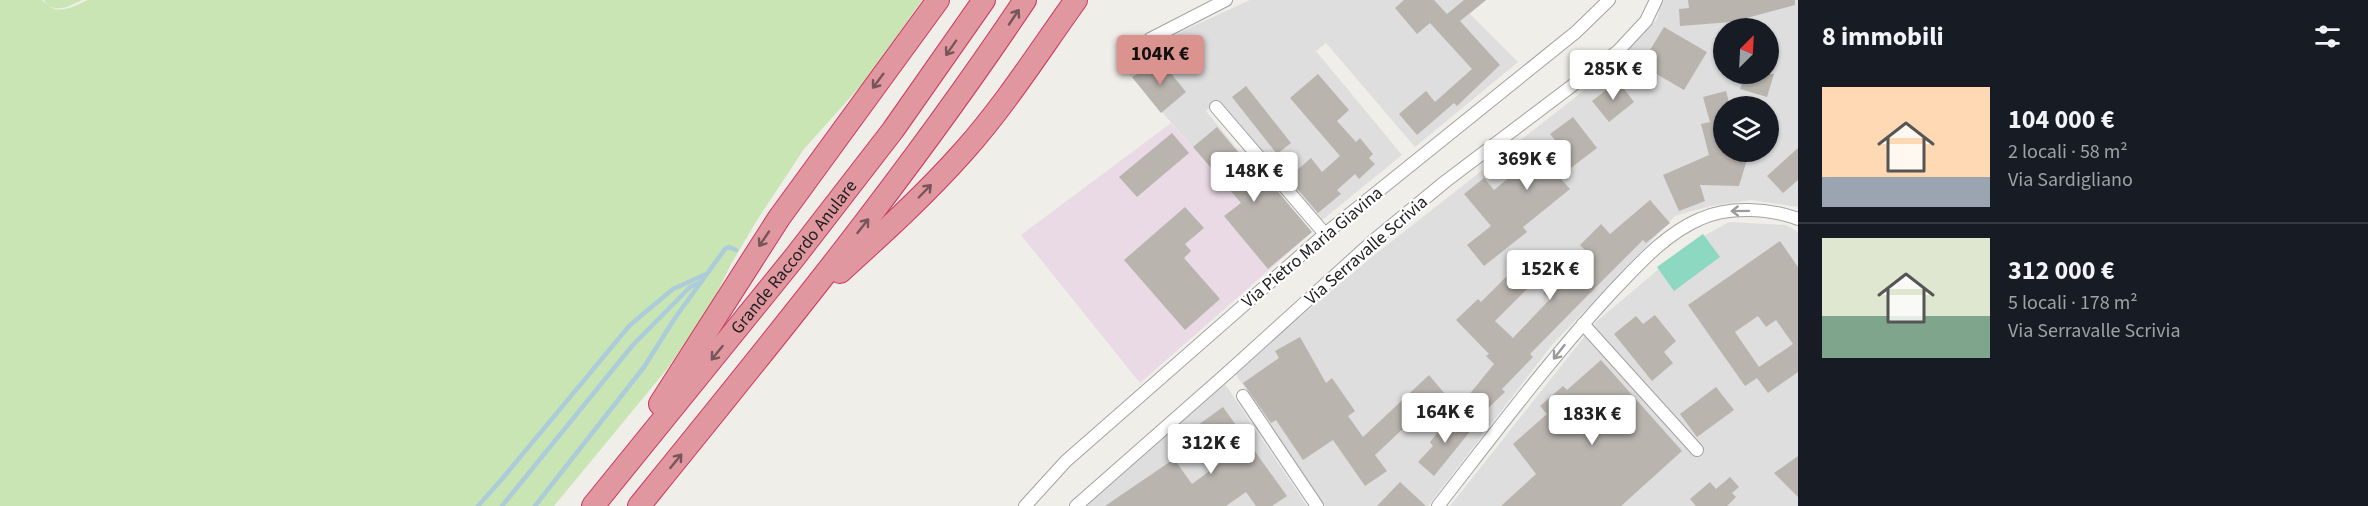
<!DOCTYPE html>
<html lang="it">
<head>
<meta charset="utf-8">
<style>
  body { margin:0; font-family:"Source Sans 3",sans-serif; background:#242831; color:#f1f3f6; height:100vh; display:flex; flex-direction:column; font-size:22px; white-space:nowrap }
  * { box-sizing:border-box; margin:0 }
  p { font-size:20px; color:#9ea1a6 }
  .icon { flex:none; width:33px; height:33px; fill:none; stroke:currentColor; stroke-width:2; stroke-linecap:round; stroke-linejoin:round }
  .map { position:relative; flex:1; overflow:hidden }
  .drawer { display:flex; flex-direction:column; background:#171b24; width:570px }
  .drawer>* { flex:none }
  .needle { width:39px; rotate:24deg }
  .controls { position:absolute; left:1713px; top:18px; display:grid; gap:12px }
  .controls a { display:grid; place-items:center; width:66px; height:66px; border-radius:50%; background:#171b24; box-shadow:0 2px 4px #0004; font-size:30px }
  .price { position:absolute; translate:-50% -51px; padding:0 14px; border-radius:6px; background:#fff; color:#222; font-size:20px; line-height:39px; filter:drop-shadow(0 2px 3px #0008) }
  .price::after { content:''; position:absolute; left:50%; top:36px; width:18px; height:14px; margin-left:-9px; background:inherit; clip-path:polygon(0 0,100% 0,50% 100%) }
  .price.active { background:#db938f; color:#111 }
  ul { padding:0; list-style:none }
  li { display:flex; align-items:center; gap:18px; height:150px; padding:0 24px }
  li+li { border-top:2px solid #363941 }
  li span { display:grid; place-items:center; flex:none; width:168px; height:120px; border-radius:0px; color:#555 }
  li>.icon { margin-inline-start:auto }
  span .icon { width:72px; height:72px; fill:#fffc; stroke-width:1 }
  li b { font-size:26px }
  h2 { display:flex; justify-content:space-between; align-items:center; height:72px; padding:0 24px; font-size:26px }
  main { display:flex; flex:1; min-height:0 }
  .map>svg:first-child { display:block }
  .residential { fill:#dedede; fill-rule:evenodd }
  .industrial { fill:#e9dae5 }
  .grass { fill:#c8e5b3 }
  .pitch { fill:#8dd8c0 }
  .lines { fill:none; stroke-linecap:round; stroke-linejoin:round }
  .stream { stroke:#acccda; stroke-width:4.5 }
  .building { fill:#b9b4ae; fill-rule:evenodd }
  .minor-casing { stroke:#a2a2a2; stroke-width:14 }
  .motorway-casing { stroke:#cd365f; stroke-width:24 }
  .minor { stroke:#fff; stroke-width:12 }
  .motorway { stroke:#e0979f; stroke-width:22 }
  .oneway { stroke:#77565a }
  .oneway2 { stroke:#9b9b9b }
  .labels { text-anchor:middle; stroke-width:4.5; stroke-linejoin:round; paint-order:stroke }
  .street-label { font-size:18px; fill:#212121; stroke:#fff }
</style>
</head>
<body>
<main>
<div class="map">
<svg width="1798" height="506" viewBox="0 0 1798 506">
  <rect width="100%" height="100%" fill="#f0eee8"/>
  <g class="residential">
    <polygon points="1250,0 1486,0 1470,14 1518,62 1415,147 1326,43 1316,51 1402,155 1321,221 1217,102 1206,111 1260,177 1236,197 1121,65 1150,46"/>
    <path d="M1662,0H1798V207L1751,200L1710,206L1675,216L1552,345L1428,506H1325L1234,372L1373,256L1605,74L1657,19ZM1724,28H1768V74H1724ZM1724,106H1768V152H1724Z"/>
    <polygon points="1729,222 1786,225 1798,232 1798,506 1450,506 1596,322 1686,246"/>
    <polygon points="1225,384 1307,506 1085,506"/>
  </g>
  <polygon class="industrial" points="1171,123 1236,197 1264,175 1311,233 1140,383 1021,235"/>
  <path class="grass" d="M0,0H42L47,4L44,0H82C71,5 61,12 49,6C61,15 76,5 88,0H922L865,81L804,149L757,220L730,266L711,305L667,369L554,506H0Z"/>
  <polygon class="pitch" points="1703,234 1720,257 1674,291 1657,267"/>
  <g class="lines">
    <g class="stream">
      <polyline points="478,506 502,479 630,325 673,289 704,275"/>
      <polyline points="502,506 632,346 690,287 701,282"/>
      <polyline points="535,506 644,367 675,318 725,249 729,247 736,250"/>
    </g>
  </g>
  <g class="building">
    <polygon points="1404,0 1434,0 1447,14 1464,0 1486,0 1460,21 1500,65 1457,106 1454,103 1417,135 1399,114 1426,91 1435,102 1472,69 1430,23 1417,34 1395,8"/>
    <polygon points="1688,0 1795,0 1795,5 1732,22 1680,26 1679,9 1689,8"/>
    <polygon points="1664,27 1707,52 1684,90 1641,65"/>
    <polygon points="1161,61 1186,92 1161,113 1132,77"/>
    <polygon points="1318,74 1349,110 1337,121 1356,142 1360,138 1373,154 1369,158 1375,164 1359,179 1355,174 1337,190 1341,194 1318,213 1288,178 1311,158 1322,172 1340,156 1290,98"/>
    <polygon points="1745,74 1774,74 1767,97 1740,89"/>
    <polygon points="1618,81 1634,102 1609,122 1592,101"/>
    <polygon points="1246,86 1291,143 1277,154 1232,97"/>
    <polygon points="1726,91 1730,106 1724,106 1724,152 1743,152 1746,163 1739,186 1700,185 1705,201 1679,211 1663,175 1709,155 1701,124 1710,122 1703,97"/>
    <polygon points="1573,117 1597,148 1559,177 1570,189 1523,227 1527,232 1484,266 1467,245 1491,226 1464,194 1484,178 1494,190 1555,140 1550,134"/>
    <polygon points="1217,127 1264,183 1268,180 1312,232 1268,269 1224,216 1241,203 1193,147"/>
    <polygon points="1172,133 1189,153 1137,197 1119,177"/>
    <polygon points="1798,148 1798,180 1783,193 1767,176"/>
    <polygon points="1650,200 1670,223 1646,243 1643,240 1593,290 1530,354 1533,357 1502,389 1505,392 1483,413 1468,396 1494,364 1486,356 1489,354 1456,320 1478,299 1481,302 1511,272 1527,289 1495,321 1513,338 1550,299 1543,293 1585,250 1580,245 1601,224 1610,234"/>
    <polygon points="1185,207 1204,228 1185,244 1191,251 1184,258 1220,299 1185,330 1124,260"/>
    <path d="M1780,241L1798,267V372L1768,393L1757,378L1745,386L1688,305ZM1758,316L1766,327L1776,320L1793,344L1759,367L1735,332Z"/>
    <polygon points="1655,315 1676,341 1664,352 1673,363 1652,381 1614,334 1636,316 1643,324"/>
    <polygon points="1300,337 1326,383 1332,378 1355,411 1348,416 1363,437 1429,375 1445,394 1423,413 1422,411 1375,455 1387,471 1365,486 1333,440 1303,460 1276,420 1271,423 1243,383 1279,358 1275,351"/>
    <polygon points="1601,360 1682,451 1621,506 1501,506 1536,474 1513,444 1547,414 1540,406 1563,386 1567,390"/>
    <polygon points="1716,387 1734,410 1697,437 1680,414"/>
    <polygon points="1223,407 1287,496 1272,506 1256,506 1246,492 1226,506 1105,506 1174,459 1192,484 1223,461 1198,425"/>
    <polygon points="1453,414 1472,429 1434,476 1418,462 1433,446 1430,442"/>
    <polygon points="1798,456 1798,497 1774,473"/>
    <polygon points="1730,477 1739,487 1732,493 1736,497 1727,506 1696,506 1690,499 1710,482 1716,489"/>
    <polygon points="1400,482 1426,506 1377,506"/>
  </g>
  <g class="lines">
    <g class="minor-casing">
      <g id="minor">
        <polyline points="1150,39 1226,0"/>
        <polyline points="1216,107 1325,234"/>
        <polyline points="1583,324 1697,450"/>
        <polyline points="1243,396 1317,506"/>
        <polyline points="1025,506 1066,461 1325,234 1576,32 1609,0"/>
        <polyline points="1076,506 1226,374 1373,241 1446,181 1618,51 1646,21 1656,0"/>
        <path d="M1438,506C1495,433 1550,359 1613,291C1639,264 1665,234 1700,219C1728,206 1769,208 1798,219"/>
      </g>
    </g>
    <g class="motorway-casing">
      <g id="motorway">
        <path d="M840,272C883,233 926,194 964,151C1006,104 1040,50 1076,0"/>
        <polyline points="660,404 779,218 938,0"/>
        <path id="s1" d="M593,506L794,258L893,130L984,0"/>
        <path d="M639,506C773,341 907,177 1025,0"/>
      </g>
    </g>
    <use href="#minor" class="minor"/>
    <use href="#motorway" class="motorway"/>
  </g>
  <defs><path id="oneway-shaft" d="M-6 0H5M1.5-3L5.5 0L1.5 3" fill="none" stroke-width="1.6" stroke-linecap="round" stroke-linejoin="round" transform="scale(1.5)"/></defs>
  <g class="oneway">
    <use href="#oneway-shaft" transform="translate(1014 17) rotate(-56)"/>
    <use href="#oneway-shaft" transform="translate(951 48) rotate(125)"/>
    <use href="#oneway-shaft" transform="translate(878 81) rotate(127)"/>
    <use href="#oneway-shaft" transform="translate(925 191) rotate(-46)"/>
    <use href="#oneway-shaft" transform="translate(863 226) rotate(-52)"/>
    <use href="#oneway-shaft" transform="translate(764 239) rotate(124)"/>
    <use href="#oneway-shaft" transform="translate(717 353) rotate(129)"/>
    <use href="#oneway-shaft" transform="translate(676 461) rotate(-51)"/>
  </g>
  <g class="oneway2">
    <use href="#oneway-shaft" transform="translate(1740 211) rotate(179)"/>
    <use href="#oneway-shaft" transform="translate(1559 352) rotate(128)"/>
  </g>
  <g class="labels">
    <g class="street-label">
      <text transform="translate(1312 247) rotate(-40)" y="6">Via Pietro Maria Giavina</text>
      <text transform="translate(1366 250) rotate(-41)" y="6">Via Serravalle Scrivia</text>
      <text dy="6" stroke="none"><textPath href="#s1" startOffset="320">Grande Raccordo Anulare</textPath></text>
    </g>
  </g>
</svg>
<div class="controls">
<a><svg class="needle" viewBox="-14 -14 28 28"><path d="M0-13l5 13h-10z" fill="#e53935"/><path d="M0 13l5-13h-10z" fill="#9ea1a6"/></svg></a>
<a><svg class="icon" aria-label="layers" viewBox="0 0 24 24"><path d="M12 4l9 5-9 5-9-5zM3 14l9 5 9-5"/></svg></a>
</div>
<b class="price active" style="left:1160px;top:86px">104K €</b>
<b class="price" style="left:1613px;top:101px">285K €</b>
<b class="price" style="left:1527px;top:191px">369K €</b>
<b class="price" style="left:1254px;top:203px">148K €</b>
<b class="price" style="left:1550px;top:301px">152K €</b>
<b class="price" style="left:1445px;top:444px">164K €</b>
<b class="price" style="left:1592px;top:446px">183K €</b>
<b class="price" style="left:1211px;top:475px">312K €</b>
</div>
<section class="drawer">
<h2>8 immobili<svg class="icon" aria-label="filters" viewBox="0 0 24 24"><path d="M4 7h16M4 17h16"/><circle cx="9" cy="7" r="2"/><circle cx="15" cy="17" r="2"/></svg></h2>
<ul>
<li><span style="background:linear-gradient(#ffd9b3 75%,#9aa5b1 0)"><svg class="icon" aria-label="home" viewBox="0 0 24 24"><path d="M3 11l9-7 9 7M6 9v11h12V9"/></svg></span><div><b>104 000 €</b><p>2 locali · 58 m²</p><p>Via Sardigliano</p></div></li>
<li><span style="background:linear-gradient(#dfe7d0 65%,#7fa58c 0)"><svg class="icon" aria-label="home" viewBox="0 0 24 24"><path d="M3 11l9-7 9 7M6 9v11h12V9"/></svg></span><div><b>312 000 €</b><p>5 locali · 178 m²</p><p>Via Serravalle Scrivia</p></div></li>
</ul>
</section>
</main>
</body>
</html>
